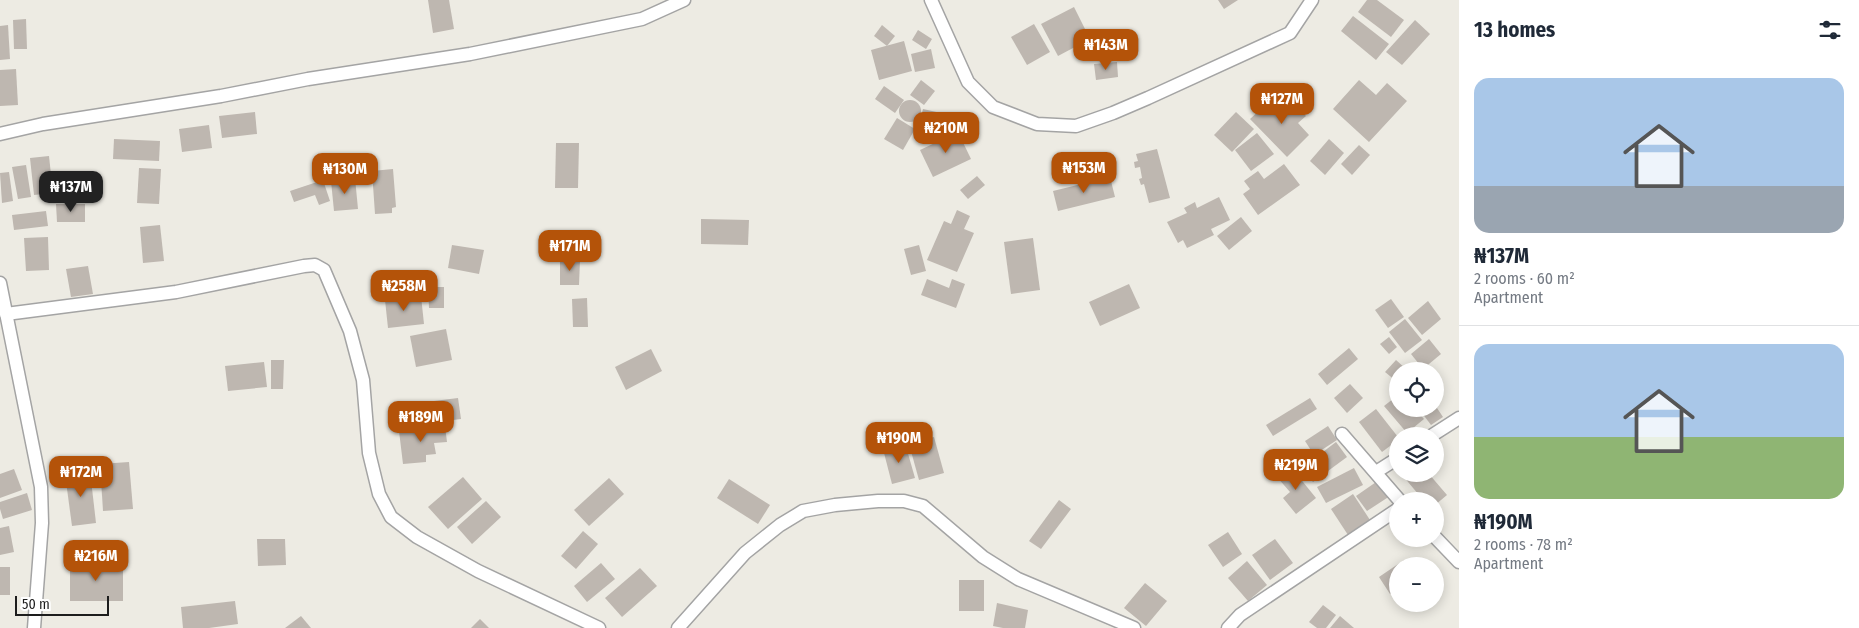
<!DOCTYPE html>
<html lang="en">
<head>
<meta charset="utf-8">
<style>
  body { margin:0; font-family:"Fira Sans Condensed",sans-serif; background:#f2f2f3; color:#1f2937; height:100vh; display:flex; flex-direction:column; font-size:19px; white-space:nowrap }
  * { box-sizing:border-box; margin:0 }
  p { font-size:16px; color:#747a83 }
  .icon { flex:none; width:28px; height:28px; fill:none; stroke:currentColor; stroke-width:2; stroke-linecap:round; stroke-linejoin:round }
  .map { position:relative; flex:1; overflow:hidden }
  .drawer { display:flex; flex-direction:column; background:#fff; width:400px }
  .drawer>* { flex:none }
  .buttons { position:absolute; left:1389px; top:362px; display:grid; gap:10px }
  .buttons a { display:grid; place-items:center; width:55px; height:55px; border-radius:50%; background:#fff; box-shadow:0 2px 12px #0003; font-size:25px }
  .scale { position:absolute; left:15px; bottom:12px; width:94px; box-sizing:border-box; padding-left:5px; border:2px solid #1d1d1d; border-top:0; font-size:14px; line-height:18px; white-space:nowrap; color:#1d1d1d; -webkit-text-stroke:4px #fff; paint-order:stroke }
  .price { position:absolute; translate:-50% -42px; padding:0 11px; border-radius:10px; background:#b45309; color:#fff; font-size:16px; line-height:32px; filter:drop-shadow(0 1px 2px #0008) }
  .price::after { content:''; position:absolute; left:50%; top:30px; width:15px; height:11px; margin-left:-8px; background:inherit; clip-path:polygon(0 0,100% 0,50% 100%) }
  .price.selected { background:#222; color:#fff }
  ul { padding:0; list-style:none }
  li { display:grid; align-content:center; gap:10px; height:265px; padding:0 15px }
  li+li { border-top:1px solid #e0e1e3 }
  li span { display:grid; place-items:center; height:155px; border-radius:15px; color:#555 }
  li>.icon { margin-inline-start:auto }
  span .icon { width:90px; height:90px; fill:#fffc; stroke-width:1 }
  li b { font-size:21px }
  h2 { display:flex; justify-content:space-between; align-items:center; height:60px; padding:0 15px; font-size:21px }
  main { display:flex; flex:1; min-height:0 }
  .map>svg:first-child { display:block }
  .building { fill:#beb7b0 }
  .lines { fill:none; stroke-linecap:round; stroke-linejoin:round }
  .street-casing { stroke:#a4a4a4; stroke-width:15 }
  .street { stroke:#fff; stroke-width:12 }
</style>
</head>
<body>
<main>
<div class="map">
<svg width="1459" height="628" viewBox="0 0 1459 628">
  <rect width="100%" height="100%" fill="#edebe3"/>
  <g class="building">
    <polygon points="428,0 449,0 454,29 433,33"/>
    <polygon points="1218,0 1238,0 1224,9"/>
    <polygon points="1367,0 1377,0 1404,20 1391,37 1358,12"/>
    <polygon points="1074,7 1090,39 1058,56 1041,24"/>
    <polygon points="1353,16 1389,44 1376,60 1341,31"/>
    <polygon points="26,19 27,49 14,49 13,20"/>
    <polygon points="1415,20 1430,34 1402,65 1386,52"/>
    <polygon points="1034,24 1050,52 1027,65 1011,37"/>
    <polygon points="8,25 10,59 0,60 0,26"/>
    <polygon points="882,25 895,36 887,46 874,36"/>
    <polygon points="918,30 932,39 926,49 912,40"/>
    <polygon points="904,41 912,71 879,80 871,50"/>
    <polygon points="931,49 935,68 915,72 911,54"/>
    <polygon points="1117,62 1118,77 1096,80 1094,64"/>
    <polygon points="16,69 18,105 0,106 0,70"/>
    <polygon points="921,80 935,91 924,105 910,95"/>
    <polygon points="1359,80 1376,95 1387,83 1407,101 1369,142 1333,109"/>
    <polygon points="884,86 904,100 895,113 875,99"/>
    <polygon points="1273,98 1280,105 1288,98 1306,116 1298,123 1309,135 1287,157 1250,119"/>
    <circle cx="910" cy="111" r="11"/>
    <polygon points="923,109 941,113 938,128 919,124"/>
    <polygon points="255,112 257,134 222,138 219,116"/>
    <polygon points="1236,112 1254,129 1232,152 1214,135"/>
    <polygon points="897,118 915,129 903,150 884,139"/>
    <polygon points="209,125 212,148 182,152 179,129"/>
    <polygon points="958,132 971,159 933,177 920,150"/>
    <polygon points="1257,133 1274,154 1251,171 1235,150"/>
    <polygon points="114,139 160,141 159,161 113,159"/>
    <polygon points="1329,139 1344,153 1325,175 1310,161"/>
    <polygon points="556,143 579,143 578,188 555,188"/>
    <polygon points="1359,145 1370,155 1352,175 1341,164"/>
    <polygon points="1157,149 1170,198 1149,203 1144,184 1141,185 1139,179 1142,178 1140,167 1135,168 1134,162 1138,161 1136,154"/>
    <polygon points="49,156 53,193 34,195 30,158"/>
    <polygon points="1284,164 1300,185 1258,215 1243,194 1250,189 1244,181 1258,171 1264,179"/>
    <polygon points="26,165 31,197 18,199 12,167"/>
    <polygon points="139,168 161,169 159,204 137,203"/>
    <polygon points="393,169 396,207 392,208 392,213 375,214 372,171"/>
    <polygon points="9,172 13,201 2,203 0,173"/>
    <polygon points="977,176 985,185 968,199 960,190"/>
    <polygon points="1110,177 1115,197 1058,211 1053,191"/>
    <polygon points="355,178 358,209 334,211 331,181"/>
    <polygon points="323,180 330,201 319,205 315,195 294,202 290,191"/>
    <polygon points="1219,197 1230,220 1211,229 1214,235 1187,248 1183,240 1178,243 1167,222 1187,213 1184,208 1195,202 1197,208"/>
    <polygon points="56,204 85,204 85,222 57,222"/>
    <polygon points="957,210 970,216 964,229 974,233 957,272 927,260 944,221 951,224"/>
    <polygon points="46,211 48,226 14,230 12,215"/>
    <polygon points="1241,217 1252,231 1229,250 1217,236"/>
    <polygon points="701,219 749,220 748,245 701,244"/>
    <polygon points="160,225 164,261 143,263 140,227"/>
    <polygon points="48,237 49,270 26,271 24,238"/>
    <polygon points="1033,238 1040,290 1011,294 1004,242"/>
    <polygon points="452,245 484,250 479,274 448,268"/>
    <polygon points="919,245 926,271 911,275 904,249"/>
    <polygon points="560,260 580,260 579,285 560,285"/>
    <polygon points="88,266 93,294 71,297 66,269"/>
    <polygon points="405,272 407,290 382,294 380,275"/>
    <polygon points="927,279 949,288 952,279 965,284 956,308 921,295"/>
    <polygon points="1129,284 1140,308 1100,326 1089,302"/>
    <polygon points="428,287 444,287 444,308 429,308"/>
    <polygon points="421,296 424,324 388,328 385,300"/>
    <polygon points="587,298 588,327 573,327 572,299"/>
    <polygon points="1391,299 1404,317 1388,328 1375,310"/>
    <polygon points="1428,301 1441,319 1422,335 1408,318"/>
    <polygon points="1405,319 1422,340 1405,353 1389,332"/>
    <polygon points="446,329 452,360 416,367 410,336"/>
    <polygon points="1389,337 1397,347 1389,354 1380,344"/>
    <polygon points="1429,339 1441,354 1423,369 1411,354"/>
    <polygon points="1349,348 1358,359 1327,385 1318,374"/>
    <polygon points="651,349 662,371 626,390 615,367"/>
    <polygon points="271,360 284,360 283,389 271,389"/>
    <polygon points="1396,360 1406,369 1404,371 1398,371 1398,379 1396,381 1385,372"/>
    <polygon points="264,362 267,387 228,391 225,366"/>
    <polygon points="1350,384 1363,398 1347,413 1334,398"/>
    <polygon points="1398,395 1398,409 1415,409 1424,419 1407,433 1384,406"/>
    <polygon points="458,398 461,419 421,424 418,403"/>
    <polygon points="1310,398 1317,409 1273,436 1266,425"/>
    <polygon points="1435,405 1443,417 1431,425 1419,409 1435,409"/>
    <polygon points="1376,409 1398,437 1398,440 1382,452 1359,422"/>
    <polygon points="445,426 447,442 434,443 436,454 426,455 426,462 403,464 399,431"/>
    <polygon points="1328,426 1337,440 1314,455 1305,441"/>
    <polygon points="934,437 944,473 919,480 909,444"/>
    <polygon points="1336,442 1347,457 1313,482 1302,468"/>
    <polygon points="905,443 915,478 892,484 883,449"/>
    <polygon points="129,462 133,509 103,511 100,464"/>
    <polygon points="1290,466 1316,498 1296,514 1283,498 1290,492 1277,477"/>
    <polygon points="1354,468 1363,485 1326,503 1317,487"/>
    <polygon points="14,469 22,490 0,498 0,474"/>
    <polygon points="90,471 96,523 72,526 65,474"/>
    <polygon points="1406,474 1429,474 1447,495 1435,505 1435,501 1424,501 1403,476"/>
    <polygon points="463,477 482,499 448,529 428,507"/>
    <polygon points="609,478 624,494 589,526 574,510"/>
    <polygon points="729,479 770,505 758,524 717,498"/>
    <polygon points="1379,480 1390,496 1367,511 1356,496"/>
    <polygon points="27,493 32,510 3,519 0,509 0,502"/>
    <polygon points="1353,494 1370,520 1348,535 1331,509"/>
    <polygon points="1059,500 1071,509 1041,549 1029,541"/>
    <polygon points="486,501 501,517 472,544 457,527"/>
    <polygon points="9,526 14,552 0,555 0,528"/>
    <polygon points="583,531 598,544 576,569 561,556"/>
    <polygon points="1228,532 1242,554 1223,567 1208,545"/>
    <polygon points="257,539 285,539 286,565 258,566"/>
    <polygon points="1275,539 1293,563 1270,580 1252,555"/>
    <polygon points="1404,560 1409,566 1398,566 1398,589 1390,594 1379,577"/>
    <polygon points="1247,561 1267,585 1248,601 1228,578"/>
    <rect x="70" y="563" width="53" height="38"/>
    <polygon points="601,563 615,579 587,602 574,586"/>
    <rect x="0" y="567" width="10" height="28"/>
    <polygon points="640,568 657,586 622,617 605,598"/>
    <rect x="959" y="580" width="25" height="31"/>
    <polygon points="1145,583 1167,601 1146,626 1124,608"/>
    <polygon points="235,601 238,624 209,628 183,628 181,607"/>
    <polygon points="997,603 1028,610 1025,628 1003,628 993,626"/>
    <polygon points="1323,605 1336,615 1326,628 1317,628 1309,622"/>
    <polygon points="301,616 311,628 285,628"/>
    <polygon points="1340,616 1354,628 1330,628"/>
    <polygon points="480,619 489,628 471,628"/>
  </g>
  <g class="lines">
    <g class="street-casing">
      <g id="street">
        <polyline points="931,0 968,82 993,107 1037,124 1076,126 1113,113 1148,98 1290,33 1312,0"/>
        <polyline points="0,134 43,124 221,96 308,79 470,54 642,19 684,0"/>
        <polyline points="0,283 41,487 42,523 34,628"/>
        <polyline points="6,314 176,292 304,266 315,265 324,270 350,331 363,380 369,453 379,494 391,517 417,537 478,571 599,628"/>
        <polyline points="1342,434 1400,501"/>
        <polyline points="1431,436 1459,418"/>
        <polyline points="1376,472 1398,458"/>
        <polyline points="1435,537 1459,562"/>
        <polyline points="678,628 745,553 780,525 803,511 835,505 878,501 904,501 923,506 983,557 1018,579 1134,628"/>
        <polyline points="1228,628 1240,615 1398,509"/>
      </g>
    </g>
    <use href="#street" class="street"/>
  </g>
</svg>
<div class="buttons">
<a><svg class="icon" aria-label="locate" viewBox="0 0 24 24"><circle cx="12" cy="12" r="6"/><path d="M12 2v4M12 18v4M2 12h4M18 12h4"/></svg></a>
<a><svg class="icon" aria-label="layers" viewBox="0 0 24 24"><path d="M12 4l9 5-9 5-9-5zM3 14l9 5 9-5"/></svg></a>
<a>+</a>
<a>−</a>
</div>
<div class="scale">50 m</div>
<b class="price" style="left:1106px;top:71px">₦143M</b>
<b class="price" style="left:1282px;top:125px">₦127M</b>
<b class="price" style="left:946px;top:154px">₦210M</b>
<b class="price" style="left:1084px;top:194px">₦153M</b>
<b class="price" style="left:345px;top:195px">₦130M</b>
<b class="price selected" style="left:71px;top:213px">₦137M</b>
<b class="price" style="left:570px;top:272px">₦171M</b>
<b class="price" style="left:404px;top:312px">₦258M</b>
<b class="price" style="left:421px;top:443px">₦189M</b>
<b class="price" style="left:899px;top:464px">₦190M</b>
<b class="price" style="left:1296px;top:491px">₦219M</b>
<b class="price" style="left:81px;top:498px">₦172M</b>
<b class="price" style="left:96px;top:582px">₦216M</b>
</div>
<section class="drawer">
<h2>13 homes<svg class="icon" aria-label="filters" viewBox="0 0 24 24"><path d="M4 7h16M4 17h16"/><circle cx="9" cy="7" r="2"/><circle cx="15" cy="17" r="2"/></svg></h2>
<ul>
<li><span style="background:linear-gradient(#a9c7e8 70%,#9aa5b1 0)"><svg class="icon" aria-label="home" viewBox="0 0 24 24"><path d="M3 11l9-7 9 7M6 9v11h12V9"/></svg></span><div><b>₦137M</b><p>2 rooms · 60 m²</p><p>Apartment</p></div></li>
<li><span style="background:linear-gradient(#a9c7e8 60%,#8fb573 0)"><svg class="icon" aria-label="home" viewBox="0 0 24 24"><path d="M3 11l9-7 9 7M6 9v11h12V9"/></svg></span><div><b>₦190M</b><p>2 rooms · 78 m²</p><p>Apartment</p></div></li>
</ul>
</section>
</main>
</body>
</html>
